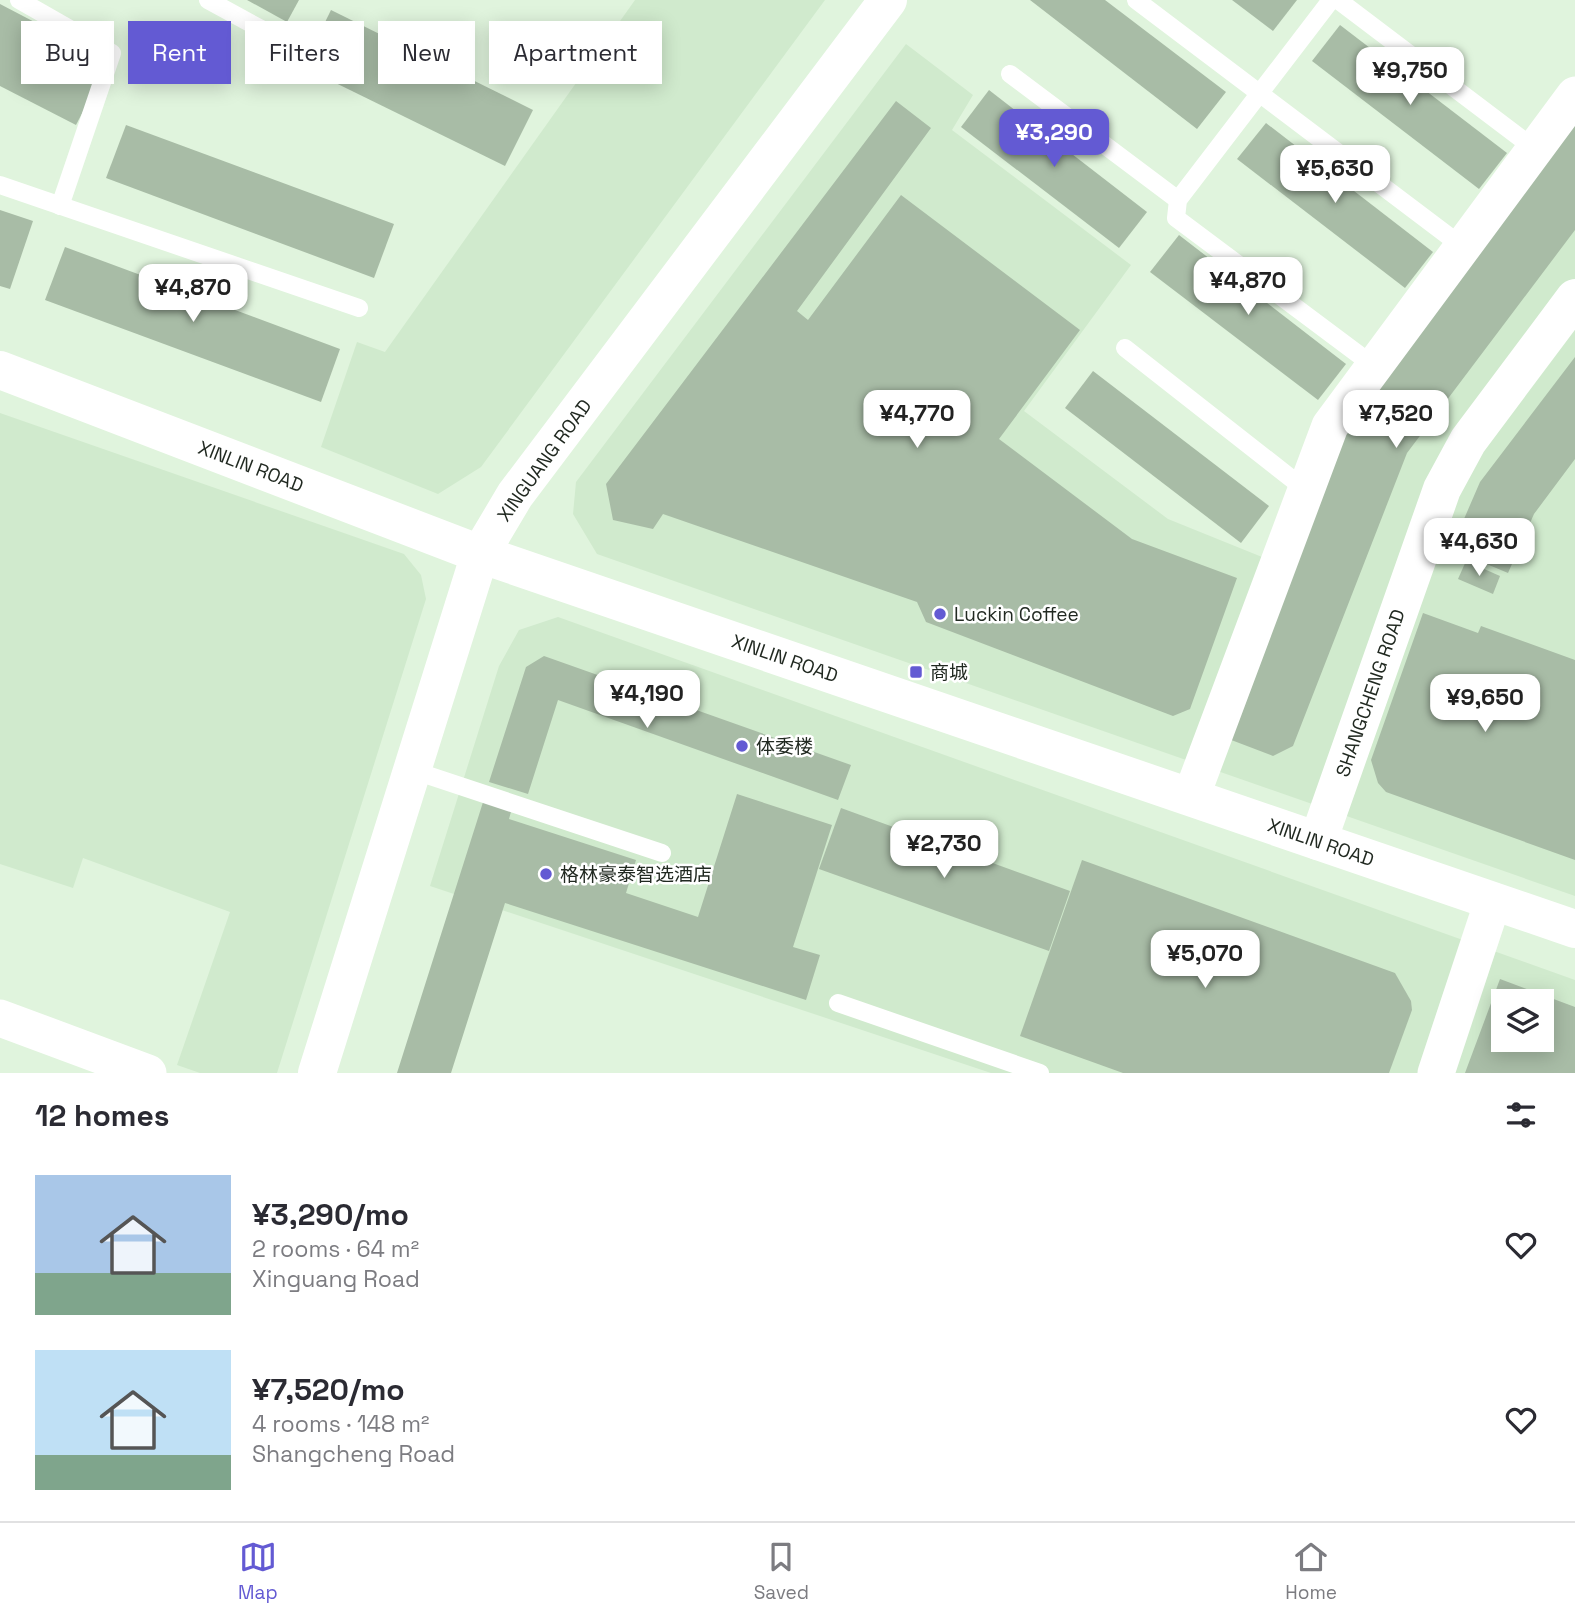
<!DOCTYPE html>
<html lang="en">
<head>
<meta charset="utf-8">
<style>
  body { margin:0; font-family:"Space Grotesk","Noto Sans SC",sans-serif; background:#f7f7f7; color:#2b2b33; height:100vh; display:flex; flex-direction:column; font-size:26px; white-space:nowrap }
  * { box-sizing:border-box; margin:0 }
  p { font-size:23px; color:#7c7c81 }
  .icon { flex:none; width:38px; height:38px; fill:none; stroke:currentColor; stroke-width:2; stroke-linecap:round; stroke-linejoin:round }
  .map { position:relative; height:1073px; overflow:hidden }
  .panel { display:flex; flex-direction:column; background:#fff; flex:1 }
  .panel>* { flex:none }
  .banner { position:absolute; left:21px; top:21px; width:700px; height:63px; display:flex; gap:14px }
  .controls { position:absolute; left:1491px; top:989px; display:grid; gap:14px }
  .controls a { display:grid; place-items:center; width:63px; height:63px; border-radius:0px; background:#fff; box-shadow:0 4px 18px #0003; font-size:35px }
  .price { position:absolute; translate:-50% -60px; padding:0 16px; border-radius:14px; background:#fff; color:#222; font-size:23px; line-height:46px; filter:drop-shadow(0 2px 4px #0008) }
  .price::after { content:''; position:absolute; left:50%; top:42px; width:21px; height:16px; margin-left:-10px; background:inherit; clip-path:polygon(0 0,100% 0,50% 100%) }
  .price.on { background:#635ad3; color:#fff }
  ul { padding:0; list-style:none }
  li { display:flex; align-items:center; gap:21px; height:175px; padding:0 35px }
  li span { display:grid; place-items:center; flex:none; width:196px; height:140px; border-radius:0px; color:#555 }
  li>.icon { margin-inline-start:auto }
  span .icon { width:84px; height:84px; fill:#fffc; stroke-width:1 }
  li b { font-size:30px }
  h2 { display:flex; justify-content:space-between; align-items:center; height:84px; padding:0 35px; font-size:30px }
  .tag { padding:0 24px; border-radius:0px; background:#fff; box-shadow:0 4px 18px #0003; font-size:24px; line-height:63px }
  .tag.on { background:#635ad3; color:#fff }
  .menu { display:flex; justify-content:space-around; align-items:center; height:98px; border-top:2px solid #e1e1e2; background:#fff; font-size:19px; color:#7c7c81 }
  .menu a { display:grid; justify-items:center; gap:4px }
  .menu .on { color:#635ad3 }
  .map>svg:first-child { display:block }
  .built { fill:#d0eacd; fill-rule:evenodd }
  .building { fill:#a8bca6; fill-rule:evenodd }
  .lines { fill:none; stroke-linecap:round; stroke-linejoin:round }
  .service { stroke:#fff; stroke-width:18 }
  .minor { stroke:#fff; stroke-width:37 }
  .tertiary { stroke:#fff; stroke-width:38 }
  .secondary { stroke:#fff; stroke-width:38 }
  .poi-dot { fill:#635ad3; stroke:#fff; stroke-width:2.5 }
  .labels { text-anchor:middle; stroke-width:5; stroke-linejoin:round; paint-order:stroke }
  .street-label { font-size:19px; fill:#212921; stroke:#fff }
  .poi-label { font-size:19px; fill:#212921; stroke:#fff; text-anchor:start }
</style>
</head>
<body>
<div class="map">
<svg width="1575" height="1073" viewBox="0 0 1575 1073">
  <rect width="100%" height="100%" fill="#e0f4dd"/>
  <g class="built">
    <polygon points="635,0 825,0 481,467 438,494 321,447 357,342 385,352"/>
    <polygon points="906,44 973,95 952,130 1131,265 1024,411 1168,519 1267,559 1575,81 1575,896 597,554 573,514 576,482"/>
    <polygon points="0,413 404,554 421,575 426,599 277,1073 200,1073 177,1065 230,912 83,858 73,888 0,864"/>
    <path d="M558,617L1575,980V1073H991L430,886L499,666L519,630ZM1503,1001H1542V1040H1503Z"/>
  </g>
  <g class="building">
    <polygon points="247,0 299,0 287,22"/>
    <polygon points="1030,0 1105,0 1226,92 1197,129"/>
    <polygon points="1232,0 1297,0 1273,31"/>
    <polygon points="0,4 109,61 76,125 0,86"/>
    <polygon points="331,10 533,110 505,166 303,67"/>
    <polygon points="1340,25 1507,153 1479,189 1312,61"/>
    <polygon points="989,90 1147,212 1119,248 961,127"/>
    <polygon points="896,101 931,128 797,311 808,320 901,195 1080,330 999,439 1132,539 1237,578 1190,709 1173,716 926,622 917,602 663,514 653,529 613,520 606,484"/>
    <polygon points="1575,121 1575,230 1407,453 1293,746 1273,756 1226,738 1347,424"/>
    <polygon points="1266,123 1433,252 1405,288 1237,159"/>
    <polygon points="126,125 394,224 374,278 106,178"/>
    <polygon points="0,210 33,221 10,289 0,286"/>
    <polygon points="1179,235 1346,364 1318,400 1150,272"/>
    <polygon points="65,247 340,349 321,402 45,300"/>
    <polygon points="1575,357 1575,459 1534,514 1508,573 1451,549 1480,482"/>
    <polygon points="1093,371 1269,506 1241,543 1065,408"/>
    <polygon points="1466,561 1500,576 1493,594 1458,579"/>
    <polygon points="1423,613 1478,633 1481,626 1575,660 1575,860 1386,792 1378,783 1371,760"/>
    <polygon points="544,656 851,765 838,800 558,700 528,794 489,782 526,667"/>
    <polygon points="737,794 832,825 793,947 820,955 806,1000 505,903 451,1073 397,1073 484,799 512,808 509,819 636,860 626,893 698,917"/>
    <polygon points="841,808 1070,891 1049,951 819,869"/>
    <polygon points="1082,860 1395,973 1411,1001 1412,1010 1389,1073 1123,1073 1020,1036"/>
    <path d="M1500,979L1575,1007V1073H1465ZM1503,1001H1542V1040H1503Z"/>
  </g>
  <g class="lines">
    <g class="service">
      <polyline points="19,0 112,53 60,206"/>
      <polyline points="208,0 261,29"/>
      <polyline points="1136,0 1463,247"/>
      <polyline points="1331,0 1178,200 1176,218 1374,366"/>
      <polyline points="1338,0 1535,149"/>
      <polyline points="1010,74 1178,200"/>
      <polyline points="0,185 359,308"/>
      <polyline points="1125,348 1306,490"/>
      <polyline points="412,770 662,853"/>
      <polyline points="838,1003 1040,1073"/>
    </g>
    <g class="minor">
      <polyline points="1191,797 1330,426 1575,95"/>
      <polyline points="0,1018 148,1073"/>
      <polyline points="1436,1073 1493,901"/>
    </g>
    <g class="tertiary">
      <polyline points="0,370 480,554 1575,929"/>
      <polyline points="1318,841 1442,489 1468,441 1575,298"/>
    </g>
    <polyline class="secondary" points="317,1073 480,554 515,495 888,0"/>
  </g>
  <g class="poi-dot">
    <circle cx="940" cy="614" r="7"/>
    <rect x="909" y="665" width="14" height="14" rx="3.5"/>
    <circle cx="742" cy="746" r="7"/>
    <circle cx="546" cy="874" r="7"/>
  </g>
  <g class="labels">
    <g class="street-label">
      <text transform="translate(544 460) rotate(-54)" y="7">XINGUANG ROAD</text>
      <text transform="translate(251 466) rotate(21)" y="7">XINLIN ROAD</text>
      <text transform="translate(785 658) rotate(19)" y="7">XINLIN ROAD</text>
      <text transform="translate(1370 693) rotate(-71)" y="7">SHANGCHENG ROAD</text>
      <text transform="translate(1321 842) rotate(19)" y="7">XINLIN ROAD</text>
    </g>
    <g class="poi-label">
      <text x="954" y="621">Luckin Coffee</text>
      <text x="930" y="679">商城</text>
      <text x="756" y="753">体委楼</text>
      <text x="560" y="881">格林豪泰智选酒店</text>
    </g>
  </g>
</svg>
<div class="controls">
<a><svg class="icon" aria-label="layers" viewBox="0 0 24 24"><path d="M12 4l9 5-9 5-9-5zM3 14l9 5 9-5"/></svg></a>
</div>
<b class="price" style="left:1410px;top:107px">¥9,750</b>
<b class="price on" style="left:1054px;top:169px">¥3,290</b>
<b class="price" style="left:1335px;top:205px">¥5,630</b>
<b class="price" style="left:1248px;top:317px">¥4,870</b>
<b class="price" style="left:193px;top:324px">¥4,870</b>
<b class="price" style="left:917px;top:450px">¥4,770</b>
<b class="price" style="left:1396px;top:450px">¥7,520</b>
<b class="price" style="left:1479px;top:578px">¥4,630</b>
<b class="price" style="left:647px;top:730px">¥4,190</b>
<b class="price" style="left:1485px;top:734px">¥9,650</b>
<b class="price" style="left:944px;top:880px">¥2,730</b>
<b class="price" style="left:1205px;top:990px">¥5,070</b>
<div class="banner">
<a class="tag">Buy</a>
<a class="tag on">Rent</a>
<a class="tag">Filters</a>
<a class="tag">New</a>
<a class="tag">Apartment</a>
</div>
</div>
<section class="panel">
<h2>12 homes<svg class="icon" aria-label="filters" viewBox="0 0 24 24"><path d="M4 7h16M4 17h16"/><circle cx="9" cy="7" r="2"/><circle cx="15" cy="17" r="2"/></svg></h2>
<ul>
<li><span style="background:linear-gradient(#a9c7e8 70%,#7fa58c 0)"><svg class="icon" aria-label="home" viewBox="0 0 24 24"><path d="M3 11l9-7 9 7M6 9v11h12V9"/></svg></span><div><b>¥3,290/mo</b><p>2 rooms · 64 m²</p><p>Xinguang Road</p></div><svg class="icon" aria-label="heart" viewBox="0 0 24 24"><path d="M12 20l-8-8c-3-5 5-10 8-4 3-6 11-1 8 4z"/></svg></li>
<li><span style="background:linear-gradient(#bfe0f5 75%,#7fa58c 0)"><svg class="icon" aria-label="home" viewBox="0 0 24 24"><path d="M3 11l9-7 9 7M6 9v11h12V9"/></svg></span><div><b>¥7,520/mo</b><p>4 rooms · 148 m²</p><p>Shangcheng Road</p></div><svg class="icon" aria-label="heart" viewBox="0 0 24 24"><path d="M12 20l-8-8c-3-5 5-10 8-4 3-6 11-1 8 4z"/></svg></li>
</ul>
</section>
<nav class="menu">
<a class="on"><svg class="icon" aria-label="map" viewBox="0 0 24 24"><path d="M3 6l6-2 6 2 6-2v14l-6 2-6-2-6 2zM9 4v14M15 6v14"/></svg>Map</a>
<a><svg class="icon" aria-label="saved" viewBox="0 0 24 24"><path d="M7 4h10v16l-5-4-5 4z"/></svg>Saved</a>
<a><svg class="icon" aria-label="home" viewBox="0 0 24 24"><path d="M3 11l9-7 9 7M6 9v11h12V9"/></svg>Home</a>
</nav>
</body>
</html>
